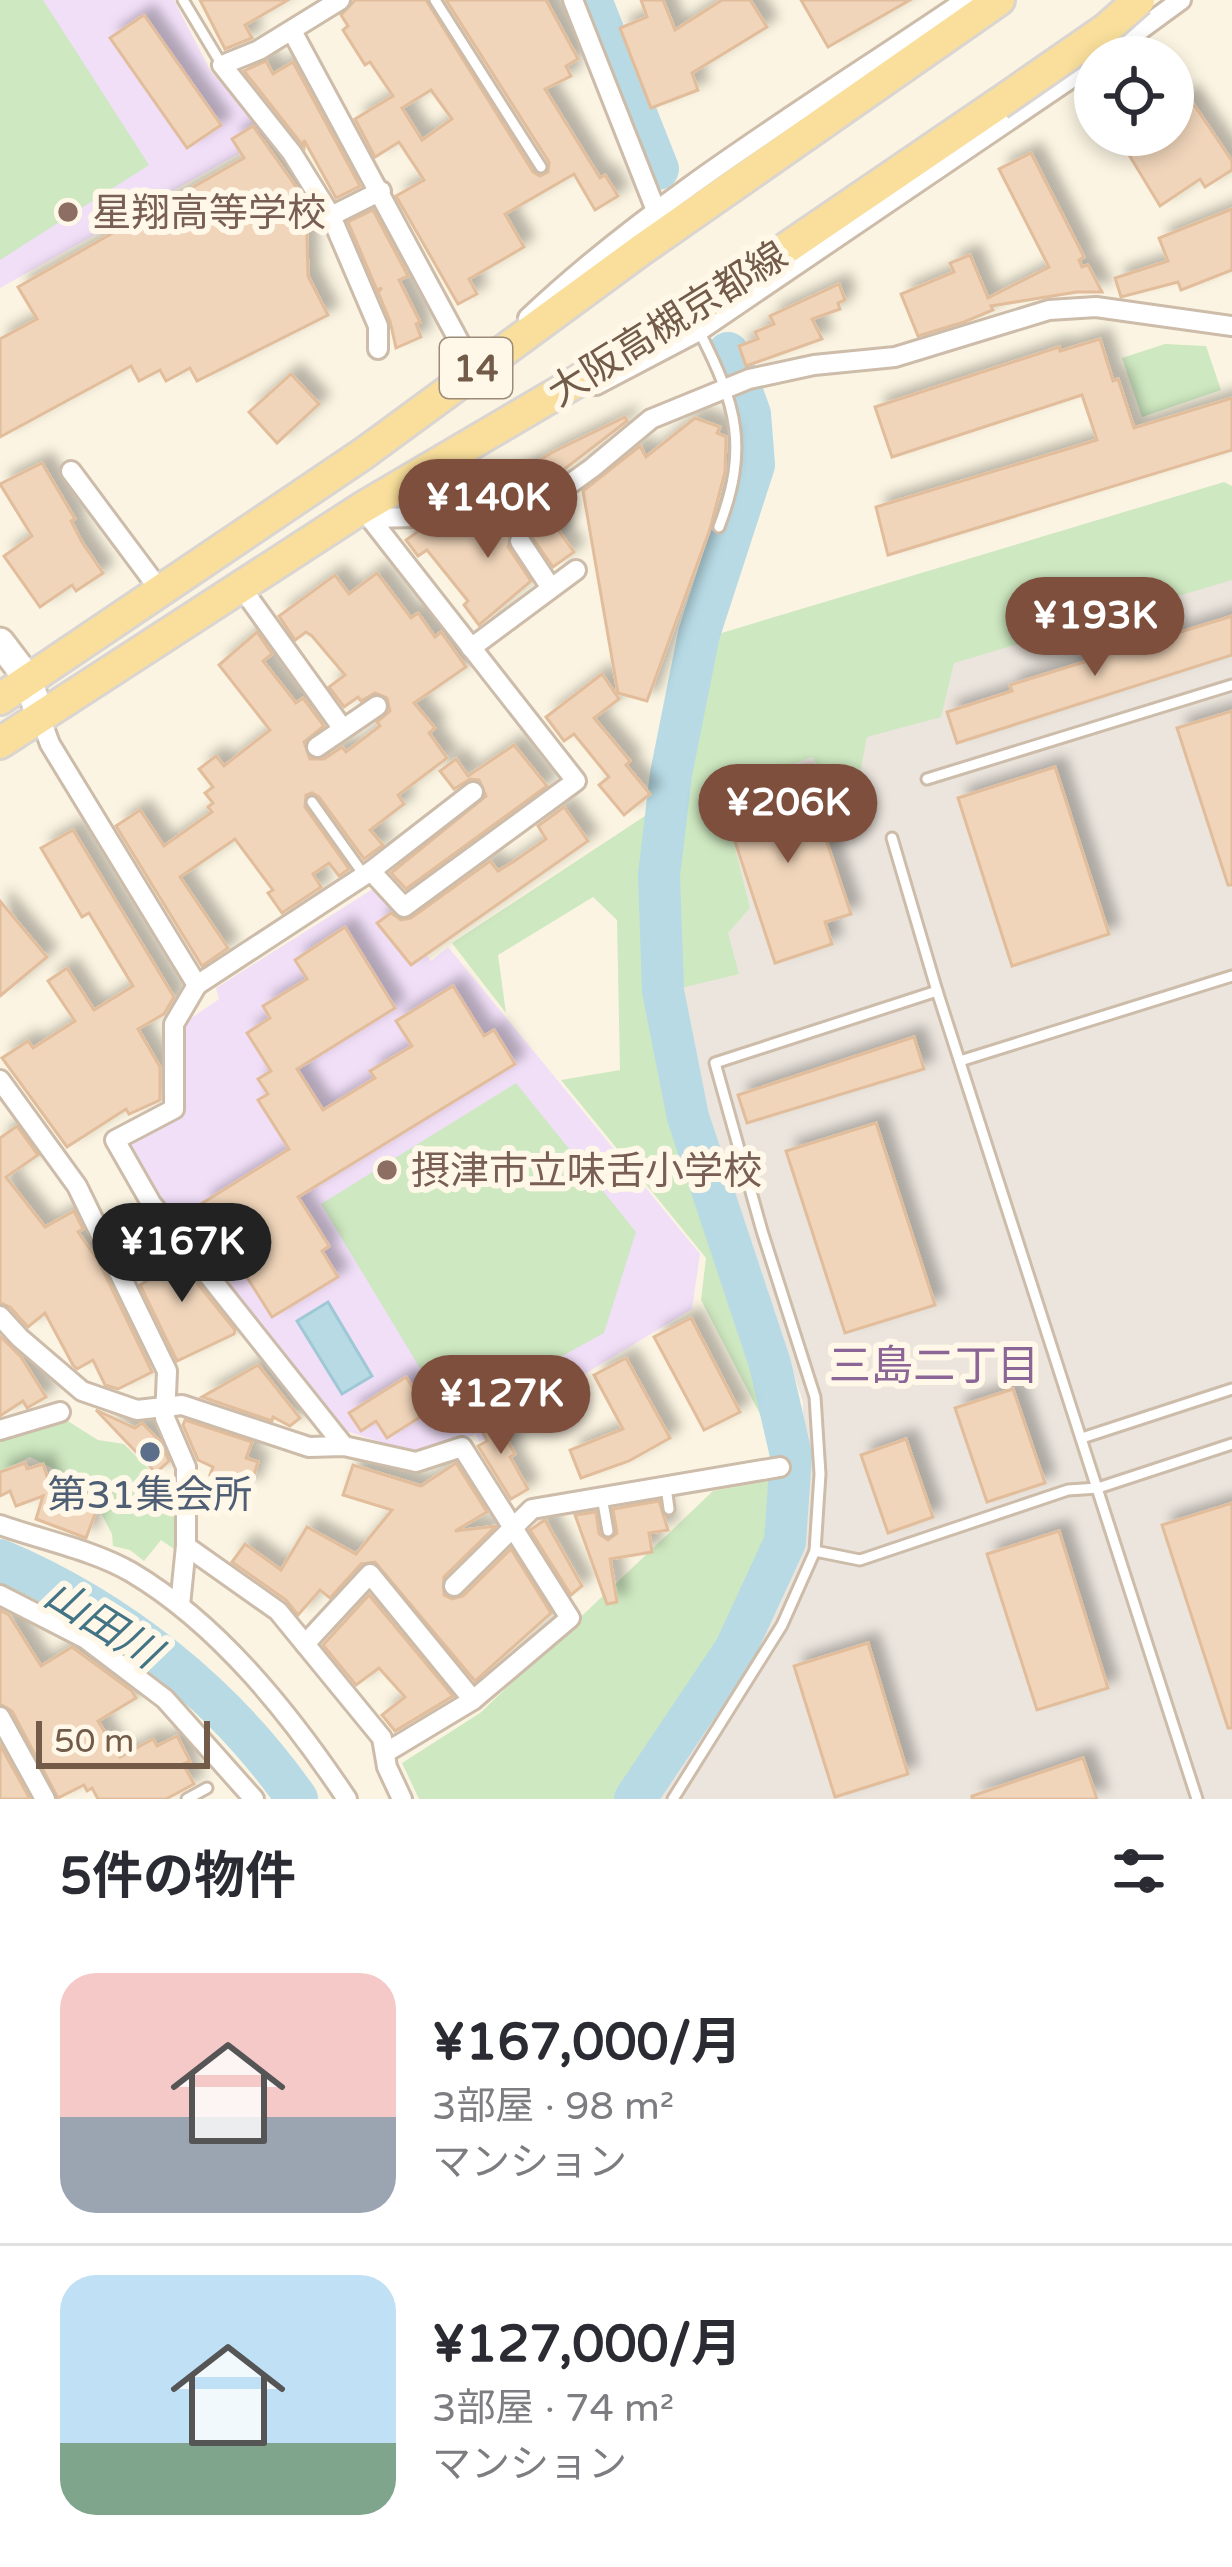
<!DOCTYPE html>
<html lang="ja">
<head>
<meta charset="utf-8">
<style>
  body { margin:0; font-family:"Varela Round","Noto Sans JP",sans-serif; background:#f7f7f7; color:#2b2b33; height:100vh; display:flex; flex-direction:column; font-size:45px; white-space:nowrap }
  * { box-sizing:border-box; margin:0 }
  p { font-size:39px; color:#7c7c81 }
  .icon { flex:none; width:66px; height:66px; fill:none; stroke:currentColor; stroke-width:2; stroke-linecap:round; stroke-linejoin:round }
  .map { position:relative; height:1799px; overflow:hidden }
  .drawer { display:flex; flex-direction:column; background:#fff; flex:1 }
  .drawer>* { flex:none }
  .tools { position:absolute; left:1074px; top:36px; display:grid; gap:24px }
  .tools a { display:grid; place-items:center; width:120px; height:120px; border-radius:50%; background:#fff; box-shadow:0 6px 18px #0003; font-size:60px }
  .scale { position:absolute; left:36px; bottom:30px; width:174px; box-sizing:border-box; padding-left:12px; border:6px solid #725c49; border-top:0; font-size:33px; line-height:42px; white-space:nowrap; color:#725c49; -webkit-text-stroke:9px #fff8e8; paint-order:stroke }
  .price { position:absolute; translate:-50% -102px; padding:0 27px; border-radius:42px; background:#7e4f3d; color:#fff; font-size:39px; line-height:78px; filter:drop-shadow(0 3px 6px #0008) }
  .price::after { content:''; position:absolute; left:50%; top:72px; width:36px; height:27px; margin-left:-18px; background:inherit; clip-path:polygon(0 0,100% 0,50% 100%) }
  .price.active { background:#222; color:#fff }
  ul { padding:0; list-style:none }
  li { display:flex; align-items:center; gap:36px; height:300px; padding:0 60px }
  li+li { border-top:3px solid #e1e1e2 }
  li span { display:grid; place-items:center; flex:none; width:336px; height:240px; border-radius:36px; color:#555 }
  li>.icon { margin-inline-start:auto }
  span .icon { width:144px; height:144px; fill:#fffc; stroke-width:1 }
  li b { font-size:51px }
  h2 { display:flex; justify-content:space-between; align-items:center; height:144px; padding:0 60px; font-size:51px }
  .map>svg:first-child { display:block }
  .industrial { fill:#ebe5dd }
  .education { fill:#f1dff8 }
  .green { fill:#cee8c1 }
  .water { fill:#b7dae4; stroke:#9ec8d6; stroke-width:3 }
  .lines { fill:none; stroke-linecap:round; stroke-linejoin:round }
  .river { stroke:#b7dae4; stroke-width:42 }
  .building { fill:#f0d5ba; stroke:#e2bd9b; stroke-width:3; fill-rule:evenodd; filter:url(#shadow) }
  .lane-casing { stroke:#ccbca9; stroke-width:15 }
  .street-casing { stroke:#ccbca9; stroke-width:24 }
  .secondary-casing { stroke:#cfbda7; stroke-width:33 }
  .primary-casing { stroke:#dad5d0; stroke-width:36 }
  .lane { stroke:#fff; stroke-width:9 }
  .street { stroke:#fff; stroke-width:18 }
  .secondary { stroke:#fff; stroke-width:27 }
  .primary { stroke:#f9df9b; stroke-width:30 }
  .primary-bridge-casing { stroke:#dad5d0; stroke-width:36; stroke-linecap:butt }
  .primary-bridge { stroke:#f9df9b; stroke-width:30 }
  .education-dot { fill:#8d6e63; stroke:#fff8e8; stroke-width:4.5 }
  .service-dot { fill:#5c6f8a; stroke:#fff8e8; stroke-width:4.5 }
  .labels { text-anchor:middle; stroke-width:12; stroke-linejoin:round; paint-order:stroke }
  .shield { fill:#fff8e8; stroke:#9c8b79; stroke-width:3 }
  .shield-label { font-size:36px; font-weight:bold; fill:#725c49 }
  .education-label { font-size:39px; fill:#785e54; stroke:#fff8e8; text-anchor:start }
  .street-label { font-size:39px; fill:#725c49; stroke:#fff8e8 }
  .service-label { font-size:39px; fill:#4e5e75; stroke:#fff8e8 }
  .neighbourhood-label { font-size:42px; fill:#8a6596; stroke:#fff8e8 }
  .water-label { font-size:42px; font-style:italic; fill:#437485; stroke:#fff8e8 }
</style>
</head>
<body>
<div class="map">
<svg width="1232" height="1799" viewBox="0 0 1232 1799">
  <defs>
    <filter id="shadow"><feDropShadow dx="10" dy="-10" stdDeviation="6" flood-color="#0004"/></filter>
  </defs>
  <rect width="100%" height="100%" fill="#fbf4e2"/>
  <polygon class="industrial" points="1232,491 1232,1799 653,1799 769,1622 803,1550 803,1402 702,1095 684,1001 685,796"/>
  <g class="education">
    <polygon points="0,0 174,0 211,72 270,136 0,288"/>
    <polygon points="376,887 431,961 448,947 700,1254 692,1309 588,1372 547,1408 479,1442 476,1434 420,1455 337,1428 159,1197 128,1144 182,1114 184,1023 219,999 216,988"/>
  </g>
  <g class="green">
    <polygon points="0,0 43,0 149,165 0,260"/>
    <polygon points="1165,344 1206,346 1221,390 1142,417 1122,358"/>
    <polygon points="1224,482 1232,486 1232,580 954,663 941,717 867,737 859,778 825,776 812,757 721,792 750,908 728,933 739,974 677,989 670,877 681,775 705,638"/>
    <polygon points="651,812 657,995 683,1119 764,1368 779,1451 701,1300 706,1258 561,1080 620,1070 617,920 593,897 498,955 506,1013 452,943"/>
    <polygon points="516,1083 636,1232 604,1333 450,1418 321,1204"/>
    <polygon points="58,1415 98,1440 124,1444 156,1476 175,1517 177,1551 161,1540 144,1561 130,1550 113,1546 112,1534 90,1492 60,1481 62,1473 30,1457 0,1471 0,1436"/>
    <polygon points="779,1479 772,1544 729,1647 627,1799 419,1799 402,1763 480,1713 713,1491"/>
  </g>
  <polygon class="water" points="328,1302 372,1376 342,1394 297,1321"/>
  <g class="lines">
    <g class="river">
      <polyline points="591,0 658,169"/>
      <path d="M0,1560C118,1610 224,1694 297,1799"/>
      <polyline points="635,1799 735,1650 785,1542 791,1455 770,1364 688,1117 663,991 659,875 671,774 699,634 754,465 750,414 728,353"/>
    </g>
  </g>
  <g class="building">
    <polygon points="200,0 288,0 245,25 252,38 225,49"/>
    <path d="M355,0H426L533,172L540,176L548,172L549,162L446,0H546L578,59L566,66L571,76L545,89L600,178L605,175L618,196L595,210L574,174L505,214L524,247L469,279L477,294L458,304L396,196L424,180L399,142L375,157L355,119L393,96L370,62L365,65L343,30L348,26L341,15ZM431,90L452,119L422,140L402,108Z"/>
    <polygon points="641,0 663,0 675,30 722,0 750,0 767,27 692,73 698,90 651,108 620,28 647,17"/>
    <polygon points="801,0 910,0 828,47"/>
    <polygon points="144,15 221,125 187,148 110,38"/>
    <polygon points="266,61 273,74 293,62 360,186 336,198 304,140 304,147 244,71"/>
    <polygon points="1188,96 1232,161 1232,170 1205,187 1200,179 1160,206 1117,135 1173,135 1173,106"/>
    <polygon points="253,126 306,201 308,276 328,315 197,381 190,368 166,381 160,370 139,381 131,366 0,437 0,339 37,319 18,287 244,158 232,139"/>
    <polygon points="1031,153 1084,257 1079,260 1082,267 1088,265 1102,292 1077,292 991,306 993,310 964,322 918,336 901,294 954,272 950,263 970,255 988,298 1049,267 999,169"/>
    <polygon points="1232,209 1232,270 1181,290 1178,282 1121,297 1115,278 1168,261 1159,238"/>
    <polygon points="373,210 408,276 399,280 420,322 416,324 421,337 396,348 390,321 378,292 382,288 377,290 348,222"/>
    <polygon points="839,284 845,300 838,303 840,309 812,319 822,339 746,366 739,346 758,339 755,332 774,324 770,316"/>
    <polygon points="1100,339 1113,381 1118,379 1134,428 1232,398 1232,450 888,555 876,507 1097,440 1082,395 892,457 875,407 1059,347 1060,351"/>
    <polygon points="291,374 319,404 277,443 249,412"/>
    <polygon points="625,417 627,421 528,497 509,502 422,503 454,487 462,501 493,484 494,487 553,452"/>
    <polygon points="695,418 720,427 717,433 726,437 725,472 710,529 647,701 618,693 583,491 640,446 646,457"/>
    <polygon points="42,463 75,519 71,521 82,542 103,573 76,591 72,585 40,607 4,556 32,536 0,484"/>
    <polygon points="548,516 574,552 553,567 527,530 512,530 508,547 531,581 479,625 464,605 468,601 427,550 418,556 406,540 420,530 512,528"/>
    <polygon points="377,573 411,618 418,613 435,637 441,632 466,667 414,703 435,728 429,733 447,758 398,795 404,804 370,830 383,845 364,859 319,797 312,793 306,795 305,807 349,869 339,876 329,863 313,874 321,887 282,913 268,893 273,890 235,839 180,877 228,948 202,966 116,826 140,810 164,846 212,812 208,807 213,803 205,793 213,787 199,769 216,756 224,766 270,730 219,665 257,632 272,654 263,661 296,703 303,698 324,726 304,742 310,759 324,759 342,747 346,752 380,726 377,722 390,711 387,698 375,693 361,701 358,697 344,707 329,687 345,675 312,636 306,632 295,640 279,616 335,575 349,594"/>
    <polygon points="1232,616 1232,655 957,743 947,712 1012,691 1010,685"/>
    <polygon points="602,674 619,699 594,718 630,761 626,765 650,794 624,815 599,785 609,777 574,734 564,741 546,717"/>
    <polygon points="1232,711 1232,885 1228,885 1177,728"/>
    <polygon points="514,745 547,786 406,889 391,873 486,796 479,780 470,779 454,789 440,771 456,759 468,776"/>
    <polygon points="1055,767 1109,934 1012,966 958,798"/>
    <polygon points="804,774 851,914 825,922 832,944 775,963 722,802"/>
    <polygon points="564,807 588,841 411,965 377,923 391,913 401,920 411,918 490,861 498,871 513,862 546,839 538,826"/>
    <polygon points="73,830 174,997 164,1014 138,1029 160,1067 160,1100 129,1114 126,1109 67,1147 2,1058 28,1041 33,1048 75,1021 48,981 67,968 94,1010 133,986 89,913 82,917 41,848"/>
    <polygon points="0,901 47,957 0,996"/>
    <polygon points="345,927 395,1008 297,1069 323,1110 375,1078 370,1071 412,1046 396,1021 453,986 484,1036 494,1030 515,1064 298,1197 329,1246 322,1251 338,1277 272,1317 201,1204 289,1149 258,1100 268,1094 258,1079 271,1071 247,1033 270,1018 263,1006 307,979 295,960"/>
    <polygon points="914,1037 924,1069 747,1123 738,1095"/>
    <polygon points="876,1123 935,1305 845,1333 786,1151"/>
    <polygon points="17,1126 38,1155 6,1177 45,1227 74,1211 83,1229 78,1232 99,1262 152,1372 118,1389 105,1385 93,1360 77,1369 73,1365 45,1313 28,1327 10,1307 0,1303 0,1138"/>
    <polygon points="160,1237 235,1330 234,1334 177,1361 140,1285 158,1274 142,1248"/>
    <polygon points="691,1318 740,1412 704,1430 654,1337"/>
    <polygon points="0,1336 21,1357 46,1397 27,1408 23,1401 0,1416"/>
    <polygon points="626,1358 670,1438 629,1461 581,1478 570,1450 623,1429 594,1375"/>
    <polygon points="258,1365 300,1418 290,1426 273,1417 272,1421 202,1397"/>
    <polygon points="406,1377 428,1412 387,1438 376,1421 361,1431 349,1413"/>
    <polygon points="1013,1389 1045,1483 987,1502 955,1408"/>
    <polygon points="96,1410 135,1428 142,1423 160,1441 169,1461 156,1473"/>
    <polygon points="492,1413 515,1454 510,1457 528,1489 511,1499 478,1446 487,1441 477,1421"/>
    <polygon points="185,1420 252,1442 246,1458 258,1462 250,1488 210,1475 213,1467 198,1460 183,1425"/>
    <polygon points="906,1439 933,1517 888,1533 861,1455"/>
    <polygon points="25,1463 27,1469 43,1464 52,1491 98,1506 86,1538 36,1519 43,1496 16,1506 10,1491 0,1496 0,1472"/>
    <polygon points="456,1463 487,1512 455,1531 496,1526 444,1577 444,1595 452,1599 463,1596 511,1549 551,1613 475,1681 375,1562 361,1564 330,1598 320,1590 298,1615 286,1600 232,1562 245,1544 281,1570 307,1527 356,1554 392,1510 343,1495 353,1465 421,1486"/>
    <polygon points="659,1501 668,1530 649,1533 652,1552 610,1559 617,1602 607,1604 575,1515 596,1512 599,1534 608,1540 617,1533 613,1509"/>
    <polygon points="1232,1503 1232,1728 1228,1728 1162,1525"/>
    <polygon points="545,1520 582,1586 571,1595 530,1530"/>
    <polygon points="1059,1531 1108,1688 1037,1710 987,1554"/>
    <polygon points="369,1595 453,1696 395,1731 382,1715 405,1697 379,1668 356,1685 323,1645"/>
    <polygon points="0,1610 9,1615 41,1666 72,1647 132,1691 136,1698 98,1721 120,1757 153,1739 157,1746 177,1736 190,1761 183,1764 194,1784 166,1799 98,1799 92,1788 87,1791 84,1785 58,1798 12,1711 0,1704"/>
    <polygon points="868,1643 908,1774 835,1797 794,1666"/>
    <polygon points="0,1745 30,1799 0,1799"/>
    <polygon points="1083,1758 1097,1799 972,1799 972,1796"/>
  </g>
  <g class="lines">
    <g class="lane-casing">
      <g id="lane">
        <polyline points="183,0 222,65"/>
        <polyline points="435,0 541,167"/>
        <path d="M699,331C737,405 749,448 719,527"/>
        <polyline points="927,779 1232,685"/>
        <polyline points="312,802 364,875"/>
        <polyline points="892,838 937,991"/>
        <polyline points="960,1061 1232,976"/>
        <polyline points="1082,1438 1232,1389"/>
        <polyline points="666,1487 669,1509"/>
        <polyline points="602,1497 608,1531"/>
        <polyline points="815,1551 860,1560 1068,1490 1098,1488 1232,1444"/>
        <polyline points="187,1799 207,1788"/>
        <polyline points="673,1799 782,1625 815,1551 820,1474 815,1397 762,1231 715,1063 937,991 1197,1799"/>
      </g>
    </g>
    <g class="street-casing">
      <g id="street">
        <polyline points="340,0 259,50 222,65 292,153 331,216 378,326 378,349"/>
        <polyline points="573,0 657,213"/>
        <polyline points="292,31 474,369 482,361"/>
        <polyline points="1103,57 1181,0"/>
        <polyline points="331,216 381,191"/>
        <path d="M528,318C657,196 819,100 966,0"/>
        <polyline points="596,385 699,331 1095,62"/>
        <polyline points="71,471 159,589"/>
        <polyline points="370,518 511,515 534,510 592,468 651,419 749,379 814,365 895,357 1049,310 1096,307 1232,326"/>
        <polyline points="520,541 551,588"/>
        <polyline points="241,587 343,729"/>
        <polyline points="471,648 576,570"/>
        <polyline points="40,717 50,744 197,985 371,871 404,907 576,781 362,508"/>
        <polyline points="317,747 377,706"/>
        <polyline points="371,871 473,792"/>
        <polyline points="197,985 174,1024 174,1109 115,1140 151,1203 344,1446"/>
        <polyline points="0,1080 77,1186 167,1371 165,1418 186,1467 186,1546 180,1605"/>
        <polyline points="0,1316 20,1338 82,1391 137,1410 182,1405 309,1447 344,1446 416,1462 462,1447 570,1618 473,1700 385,1753"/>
        <polyline points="0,1430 60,1412"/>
        <path d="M0,1525C42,1540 93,1550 131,1572C219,1624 291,1715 347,1799"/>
        <polyline points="186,1546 278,1611 382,1738 387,1767 402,1799"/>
        <polyline points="454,1586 532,1509 780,1467"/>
        <polyline points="0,1595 86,1639 165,1699 254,1799"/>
        <polyline points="305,1644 370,1574 473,1700"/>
        <polyline points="0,1717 45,1799"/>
      </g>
    </g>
    <g class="secondary-casing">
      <polyline id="secondary" points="0,642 28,679 40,717"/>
    </g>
    <g class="primary-casing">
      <g id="primary">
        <polyline points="0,699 363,454 641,250 999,0"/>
        <polyline points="0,743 362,508 678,322 998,104"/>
      </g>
    </g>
    <use href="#lane" class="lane"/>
    <use href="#street" class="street"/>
    <use href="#secondary" class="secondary"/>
    <use href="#primary" class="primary"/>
    <g class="primary-bridge-casing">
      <polyline id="primary-bridge" points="998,104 1106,29 1139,0"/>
    </g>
    <use href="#primary-bridge" class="primary-bridge"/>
  </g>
  <g class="education-dot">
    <circle cx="68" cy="212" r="12"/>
    <circle cx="387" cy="1170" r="12"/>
  </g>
  <circle class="service-dot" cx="150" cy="1452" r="12"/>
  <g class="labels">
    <rect class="shield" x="440" y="338" width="72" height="60" rx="9"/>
    <g class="shield-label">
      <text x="476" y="381">14</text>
    </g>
    <g class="education-label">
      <text x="92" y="226">星翔高等学校</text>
      <text x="411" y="1184">摂津市立味舌小学校</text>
    </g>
    <g class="street-label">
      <text transform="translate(667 323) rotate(-32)" y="14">大阪高槻京都線</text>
    </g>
    <g class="service-label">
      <text x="150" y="1508">第31集会所</text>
    </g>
    <g class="neighbourhood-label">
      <text x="934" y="1380">三島二丁目</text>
    </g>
    <g class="water-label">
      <text transform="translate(103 1623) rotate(32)" y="15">山田川</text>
    </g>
  </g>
</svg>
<div class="tools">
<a><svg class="icon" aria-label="locate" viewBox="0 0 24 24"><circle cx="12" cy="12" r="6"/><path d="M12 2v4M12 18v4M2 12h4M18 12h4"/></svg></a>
</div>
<div class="scale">50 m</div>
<b class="price" style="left:488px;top:561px">¥140K</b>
<b class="price" style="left:1095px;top:679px">¥193K</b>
<b class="price" style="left:788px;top:866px">¥206K</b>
<b class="price active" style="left:182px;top:1305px">¥167K</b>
<b class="price" style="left:501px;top:1457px">¥127K</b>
</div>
<section class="drawer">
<h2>5件の物件<svg class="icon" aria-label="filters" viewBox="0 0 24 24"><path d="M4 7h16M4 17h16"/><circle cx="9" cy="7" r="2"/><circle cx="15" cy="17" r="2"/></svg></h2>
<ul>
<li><span style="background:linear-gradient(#f6c9c9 60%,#9aa5b1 0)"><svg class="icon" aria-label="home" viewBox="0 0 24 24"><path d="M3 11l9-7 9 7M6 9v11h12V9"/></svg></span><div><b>¥167,000/月</b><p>3部屋 · 98 m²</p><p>マンション</p></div></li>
<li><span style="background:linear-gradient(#bfe0f5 70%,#7fa58c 0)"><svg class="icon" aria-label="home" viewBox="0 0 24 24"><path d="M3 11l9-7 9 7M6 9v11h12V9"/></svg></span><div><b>¥127,000/月</b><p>3部屋 · 74 m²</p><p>マンション</p></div></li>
</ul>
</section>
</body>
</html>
